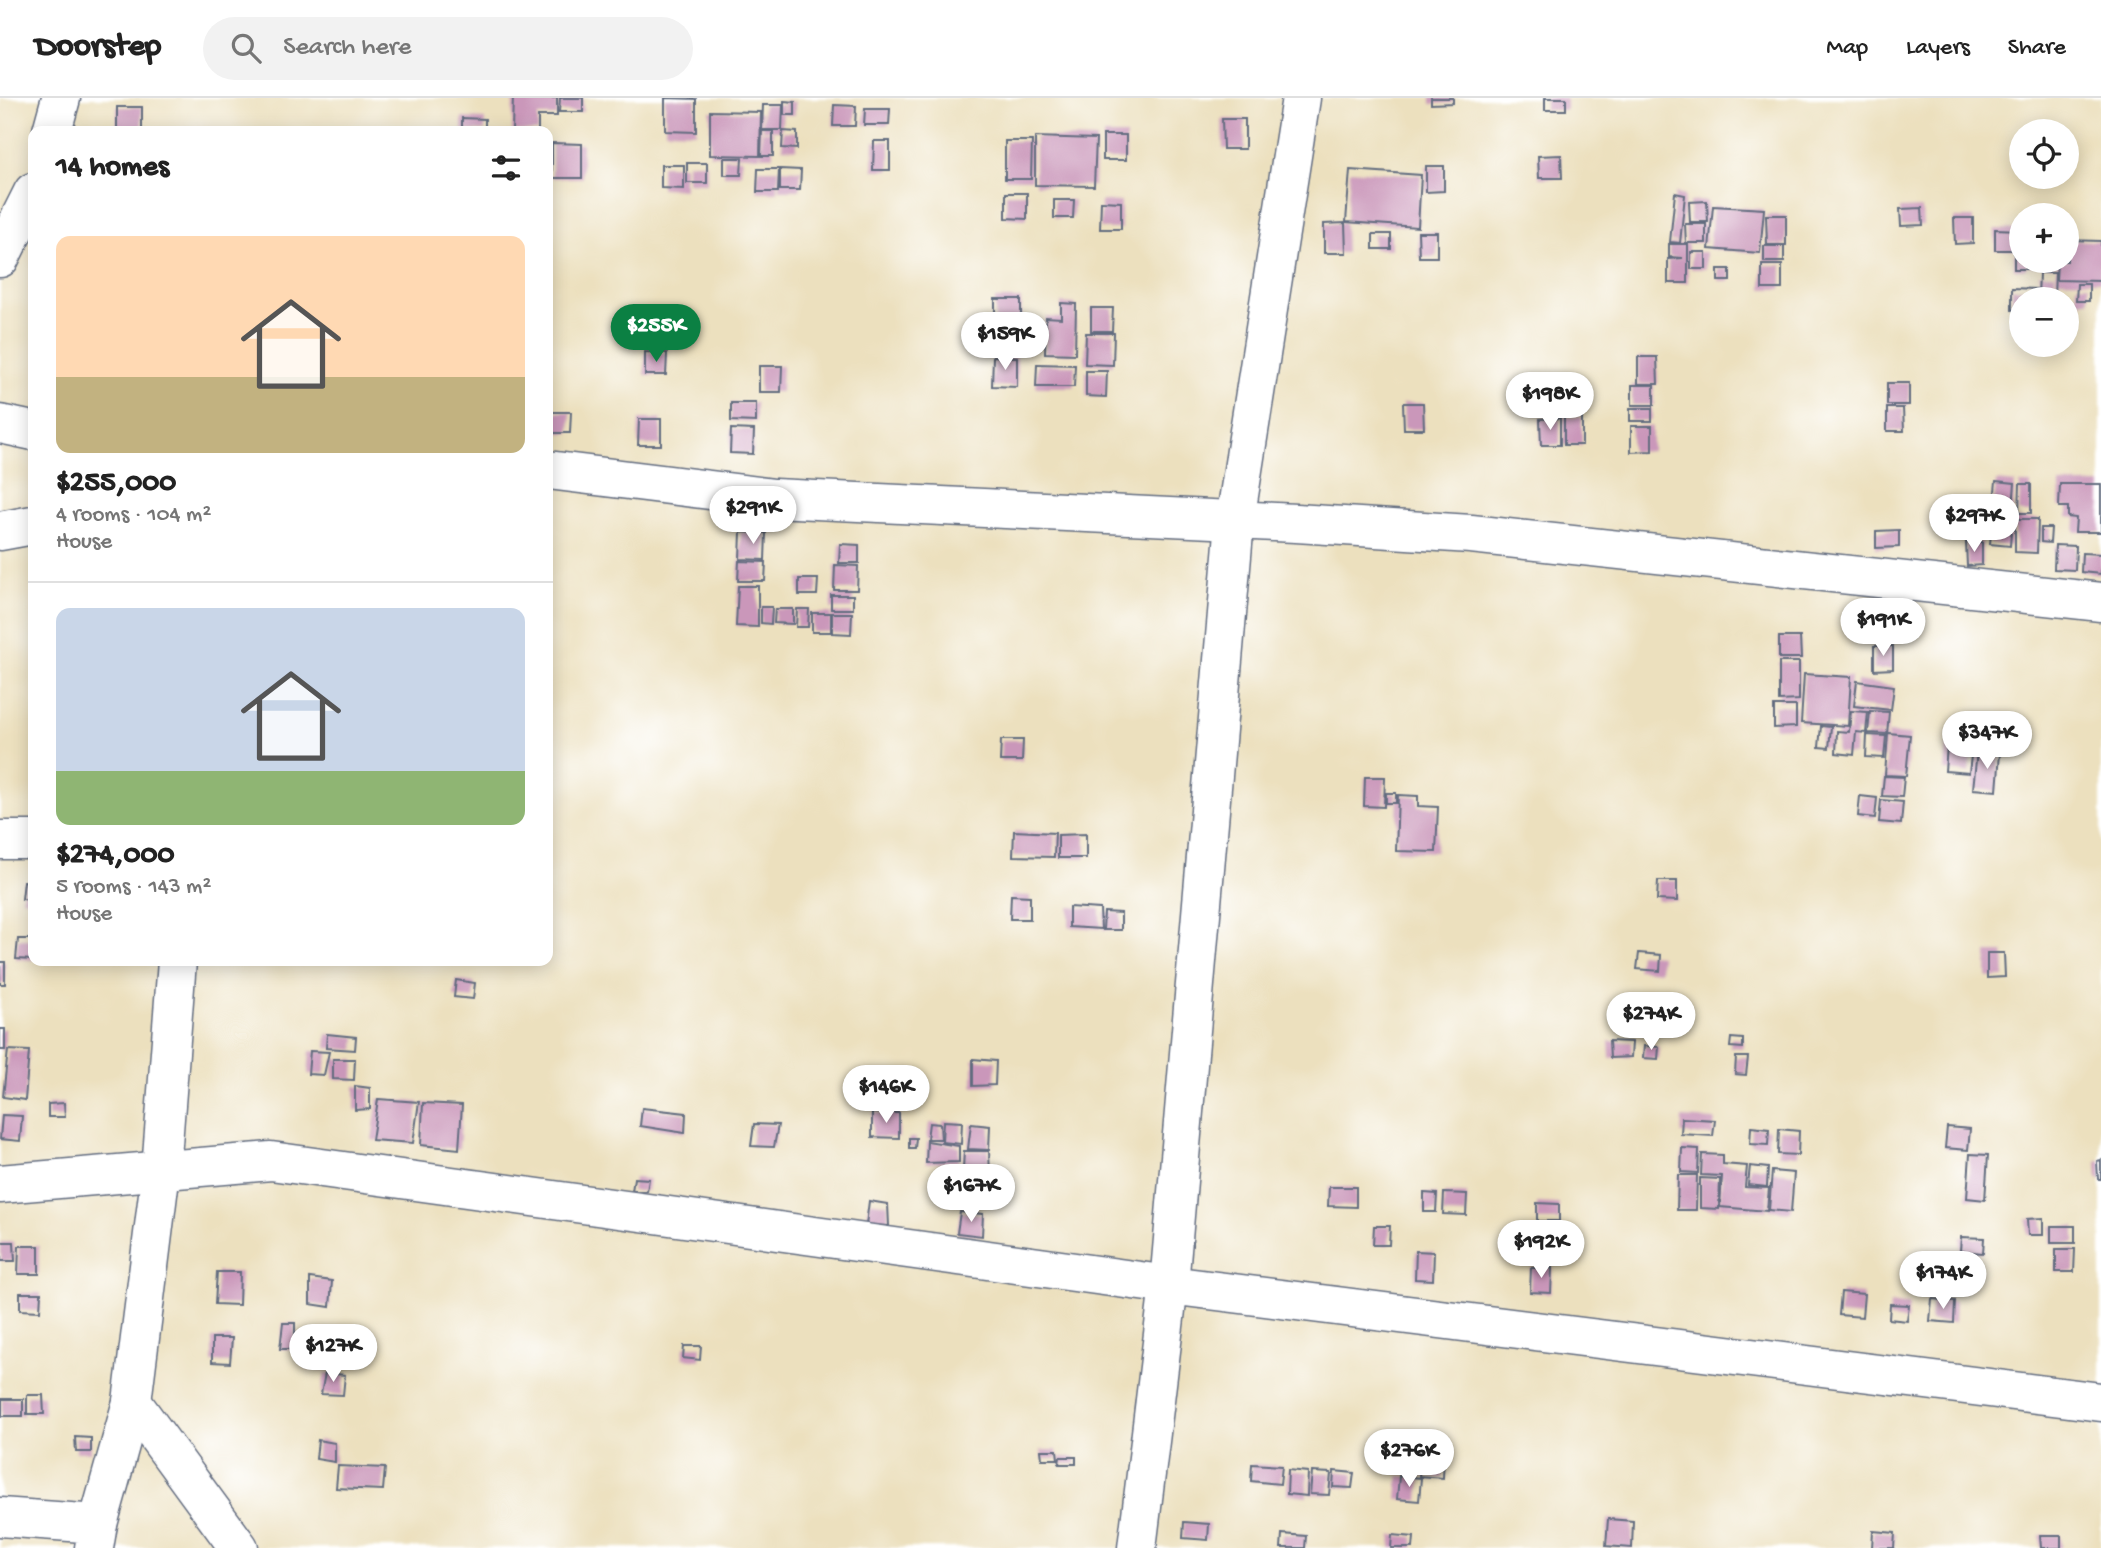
<!DOCTYPE html>
<html lang="en">
<head>
<meta charset="utf-8">
<style>
  body { margin:0; font-family:"Gochi Hand",sans-serif; background:#f2f2f2; color:#222; height:100vh; display:flex; flex-direction:column; font-size:26px; white-space:nowrap }
  * { box-sizing:border-box; margin:0 }
  p { font-size:23px; color:#767676 }
  .icon { flex:none; width:38px; height:38px; fill:none; stroke:currentColor; stroke-width:2; stroke-linecap:round; stroke-linejoin:round }
  .map { position:relative; flex:1; overflow:hidden }
  .panel { position:absolute; left:28px; top:28px; width:525px; height:840px; display:flex; flex-direction:column; background:#fff; border-radius:14px; box-shadow:0 4px 18px #0003 }
  .panel>* { flex:none }
  .tools { position:absolute; left:2009px; top:21px; display:grid; gap:14px }
  .tools a { display:grid; place-items:center; width:70px; height:70px; border-radius:50%; background:#fff; box-shadow:0 4px 18px #0003; font-size:35px }
  .price { position:absolute; translate:-50% -60px; padding:0 16px; border-radius:24px; background:#fff; color:#222; font-size:23px; line-height:46px; filter:drop-shadow(0 2px 4px #0008) }
  .price::after { content:''; position:absolute; left:50%; top:42px; width:21px; height:16px; margin-left:-10px; background:inherit; clip-path:polygon(0 0,100% 0,50% 100%) }
  .price.on { background:#0b8043; color:#fff }
  ul { padding:0; list-style:none }
  li { display:grid; align-content:center; gap:14px; height:371px; padding:0 28px }
  li+li { border-top:2px solid #e0e0e0 }
  li span { display:grid; place-items:center; height:217px; border-radius:14px; color:#555 }
  li>.icon { margin-inline-start:auto }
  span .icon { width:126px; height:126px; fill:#fffc; stroke-width:1 }
  li b { font-size:30px }
  h2 { display:flex; justify-content:space-between; align-items:center; height:84px; padding:0 28px; font-size:30px }
  header { display:flex; align-items:center; gap:42px; box-sizing:border-box; height:98px; padding:0 35px; background:#fff; border-bottom:2px solid #e0e0e0 }
  header strong { font-size:33px }
  nav { display:flex; gap:38px; margin-inline-start:auto; font-size:24px }
  .search { width:490px; height:63px; background:#f2f2f2; display:flex; align-items:center; gap:18px; box-sizing:border-box; padding:0 24px; border-radius:38px; color:#767676; font-size:26px }
  .map>svg:first-child { display:block }
  .building { fill:#ca97ba }
  .lines { fill:none; stroke-linecap:round; stroke-linejoin:round }
  .minor-casing { stroke:#646d80; stroke-width:41 }
  .minor { stroke:#fff; stroke-width:38 }
</style>
</head>
<body>
<header>
<strong>Doorstep</strong>
<div class="search"><svg class="icon" aria-label="search" viewBox="0 0 24 24"><circle cx="10" cy="10" r="6"/><path d="M15 15l6 6"/></svg>Search here</div>
<nav><a>Map</a><a>Layers</a><a>Share</a></nav>
</header>
<div class="map">
<svg width="2101" height="1450" viewBox="0 0 2101 1450">
  <rect width="100%" height="100%" fill="#fff"/>
  <filter id="ink" filterUnits="userSpaceOnUse"><feTurbulence type="fractalNoise" baseFrequency=".0143" numOctaves="2"/><feDisplacementMap in="SourceGraphic" scale="14" xChannelSelector="R" yChannelSelector="G"/><feConvolveMatrix kernelMatrix="1 2 1 2 8 2 1 2 1" color-interpolation-filters="sRGB"/></filter>
  <filter id="wash" filterUnits="userSpaceOnUse"><feTurbulence type="fractalNoise" baseFrequency=".00686" numOctaves="4" result="noise"/><feDisplacementMap in="SourceGraphic" scale="28" xChannelSelector="R" yChannelSelector="G"/><feGaussianBlur stdDeviation="1.57" result="paint"/><feColorMatrix in="noise" values="0 0 0 0 0 0 0 0 0 0 0 0 0 0 0 0 0 1.4 0 .05"/><feComposite in="paint" operator="in"/></filter>
  <g filter="url(#wash)">
    <rect width="100%" height="100%" fill="#ece0be"/>
    <g id="blocks">
      <g class="building">
        <polygon points="513,0 557,0 557,18 538,18 538,33 512,33"/>
        <polygon points="560,0 583,0 583,14 559,14"/>
        <polygon points="665,0 696,1 696,34 665,33"/>
        <polygon points="1431,0 1453,0 1453,5 1431,6"/>
        <rect x="1545" y="0" width="21" height="12"/>
        <polygon points="784,3 795,4 795,17 784,17"/>
        <polygon points="763,7 783,7 782,32 762,32"/>
        <polygon points="834,7 856,8 855,28 833,28"/>
        <rect x="117" y="9" width="25" height="24"/>
        <polygon points="865,11 890,11 889,27 864,27"/>
        <polygon points="710,13 761,14 760,58 710,57"/>
        <polygon points="462,20 485,21 485,33 462,33"/>
        <polygon points="1222,21 1245,21 1245,51 1223,51"/>
        <polygon points="762,33 773,33 773,58 761,58"/>
        <polygon points="783,33 797,34 797,51 782,50"/>
        <rect x="1103" y="37" width="23" height="25"/>
        <polygon points="1035,39 1096,41 1094,88 1035,87"/>
        <polygon points="874,43 890,43 890,72 873,72"/>
        <polygon points="1005,43 1032,43 1031,81 1005,81"/>
        <polygon points="552,45 582,46 582,80 552,80"/>
        <polygon points="1561,57 1562,80 1539,80 1538,58"/>
        <polygon points="724,60 742,60 741,77 724,77"/>
        <rect x="687" y="65" width="20" height="20"/>
        <polygon points="661,67 684,67 684,91 661,90"/>
        <polygon points="1426,68 1444,68 1444,93 1426,94"/>
        <polygon points="758,71 779,71 778,94 757,94"/>
        <polygon points="780,71 801,72 800,92 780,92"/>
        <polygon points="1350,72 1421,77 1418,129 1346,124"/>
        <polygon points="1006,95 1027,95 1027,121 1006,120"/>
        <polygon points="1675,95 1685,97 1680,145 1670,144"/>
        <polygon points="1054,102 1074,102 1073,120 1054,120"/>
        <polygon points="1101,103 1121,104 1121,131 1100,131"/>
        <polygon points="1707,103 1708,124 1690,124 1689,104"/>
        <polygon points="1713,108 1764,111 1760,155 1709,151"/>
        <polygon points="1922,110 1923,127 1901,128 1900,111"/>
        <polygon points="1766,117 1786,117 1786,147 1767,147"/>
        <polygon points="1954,120 1973,120 1973,145 1955,146"/>
        <polygon points="1345,125 1346,155 1324,155 1324,126"/>
        <polygon points="1685,126 1706,126 1706,145 1688,145 1688,185 1668,185 1668,161 1683,160 1669,159 1669,146 1686,146"/>
        <polygon points="1995,131 2019,132 2018,152 1995,152"/>
        <polygon points="1418,134 1437,134 1437,159 1419,159"/>
        <rect x="1373" y="136" width="18" height="15"/>
        <polygon points="2067,142 2101,143 2101,183 2056,182 2057,163 2067,163"/>
        <rect x="1764" y="148" width="20" height="16"/>
        <rect x="1691" y="154" width="15" height="17"/>
        <polygon points="2014,156 2021,156 2021,163 2027,163 2026,171 2014,171"/>
        <rect x="2030" y="163" width="24" height="5"/>
        <rect x="1762" y="167" width="20" height="24"/>
        <rect x="1718" y="171" width="12" height="12"/>
        <polygon points="2039,175 2055,175 2054,199 2038,199"/>
        <polygon points="2077,186 2089,186 2089,203 2076,203"/>
        <polygon points="2012,190 2036,191 2036,201 2021,201 2021,212 2012,212"/>
        <rect x="995" y="201" width="26" height="28"/>
        <polygon points="1061,205 1076,206 1075,256 1045,255 1046,219 1061,220"/>
        <polygon points="1091,210 1113,210 1112,233 1091,233"/>
        <polygon points="1086,235 1114,235 1113,267 1085,266"/>
        <polygon points="645,254 667,255 666,277 645,277"/>
        <polygon points="993,258 1017,259 1017,289 992,288"/>
        <polygon points="1638,259 1657,259 1658,286 1638,286"/>
        <polygon points="1037,266 1075,267 1074,289 1036,289"/>
        <polygon points="759,268 782,268 781,294 759,294"/>
        <polygon points="1086,273 1107,273 1106,299 1086,298"/>
        <rect x="1887" y="285" width="22" height="22"/>
        <rect x="1632" y="287" width="22" height="20"/>
        <polygon points="731,305 756,305 756,324 731,323"/>
        <polygon points="1403,305 1423,305 1424,331 1404,331"/>
        <rect x="1630" y="310" width="22" height="13"/>
        <polygon points="1887,310 1903,310 1904,333 1887,333"/>
        <polygon points="550,314 571,314 570,335 550,335"/>
        <rect x="1564" y="319" width="18" height="28"/>
        <polygon points="1560,320 1560,347 1541,347 1540,321"/>
        <polygon points="639,321 661,321 661,347 638,347"/>
        <polygon points="1631,328 1652,328 1652,353 1631,354"/>
        <polygon points="731,331 754,332 753,356 730,355"/>
        <polygon points="1996,383 2015,385 2010,448 1990,446"/>
        <polygon points="2020,386 2031,386 2031,415 2019,415"/>
        <polygon points="2060,386 2101,386 2101,434 2075,434 2076,420 2068,419 2068,409 2059,409"/>
        <polygon points="2015,421 2038,421 2037,455 2015,454"/>
        <polygon points="2041,430 2051,430 2050,445 2041,444"/>
        <polygon points="1899,432 1899,449 1876,450 1876,433"/>
        <polygon points="741,434 766,435 765,462 740,461"/>
        <polygon points="1966,444 1982,444 1982,467 1967,468"/>
        <polygon points="840,446 859,447 859,465 839,465"/>
        <polygon points="2055,447 2076,448 2075,472 2054,471"/>
        <polygon points="2082,455 2101,456 2101,476 2081,474"/>
        <polygon points="739,463 766,464 765,483 738,483"/>
        <polygon points="835,467 858,468 857,492 834,492"/>
        <polygon points="799,481 818,481 817,497 799,497"/>
        <polygon points="738,488 758,488 758,529 736,528"/>
        <rect x="831" y="497" width="22" height="14"/>
        <polygon points="761,509 772,509 771,526 761,525"/>
        <polygon points="775,511 793,511 793,526 774,525"/>
        <polygon points="797,511 809,511 808,529 796,529"/>
        <rect x="812" y="515" width="19" height="19"/>
        <polygon points="832,515 852,515 851,536 832,535"/>
        <polygon points="1779,539 1800,539 1801,560 1779,560"/>
        <polygon points="1874,548 1893,548 1893,571 1874,572"/>
        <polygon points="1779,564 1799,564 1799,602 1779,603"/>
        <polygon points="1804,576 1851,579 1848,628 1801,625"/>
        <polygon points="1857,583 1894,588 1891,612 1854,608"/>
        <polygon points="1774,608 1796,608 1796,629 1774,630"/>
        <polygon points="1851,613 1868,614 1866,635 1856,634 1854,657 1836,655 1837,633 1849,634"/>
        <polygon points="1870,613 1889,614 1887,636 1868,635"/>
        <polygon points="1821,628 1831,629 1829,650 1819,649"/>
        <polygon points="1888,635 1910,637 1906,678 1885,677"/>
        <polygon points="1867,637 1886,638 1884,660 1866,659"/>
        <polygon points="1001,642 1023,642 1022,663 1000,663"/>
        <polygon points="1947,648 1972,650 1969,675 1945,673"/>
        <polygon points="1977,653 2000,655 1997,693 1973,691"/>
        <polygon points="1884,678 1904,679 1902,699 1882,698"/>
        <polygon points="1365,679 1385,679 1384,709 1364,708"/>
        <rect x="1386" y="695" width="10" height="10"/>
        <polygon points="1398,697 1418,698 1418,708 1438,709 1436,754 1396,753"/>
        <polygon points="1860,698 1877,700 1875,720 1858,718"/>
        <polygon points="1881,702 1903,704 1901,726 1879,724"/>
        <polygon points="1014,733 1055,735 1054,759 1013,758"/>
        <polygon points="1086,736 1086,760 1058,760 1058,737"/>
        <polygon points="24,783 33,784 33,802 22,801"/>
        <polygon points="1658,783 1677,783 1677,803 1657,802"/>
        <polygon points="1011,797 1030,798 1030,821 1010,821"/>
        <polygon points="1069,809 1100,811 1101,831 1069,829"/>
        <polygon points="1104,814 1121,815 1121,832 1103,832"/>
        <polygon points="18,841 33,841 33,862 16,861"/>
        <polygon points="1639,855 1661,857 1660,873 1637,871"/>
        <polygon points="1987,855 2004,855 2005,879 1987,880"/>
        <rect x="0" y="864" width="5" height="22"/>
        <polygon points="456,882 475,885 473,901 454,899"/>
        <rect x="0" y="931" width="5" height="21"/>
        <polygon points="327,936 356,939 355,952 326,950"/>
        <polygon points="1731,940 1743,941 1743,950 1730,949"/>
        <polygon points="1609,943 1632,944 1631,959 1610,960"/>
        <polygon points="1644,948 1659,949 1658,961 1643,960"/>
        <polygon points="8,952 29,953 25,1002 3,999"/>
        <polygon points="310,953 329,954 324,977 308,976"/>
        <polygon points="1736,959 1748,959 1746,977 1735,976"/>
        <polygon points="333,961 355,961 354,982 333,981"/>
        <polygon points="973,961 996,963 995,987 973,988"/>
        <polygon points="355,988 370,990 370,1011 355,1012"/>
        <polygon points="378,1001 419,1004 413,1045 372,1042"/>
        <polygon points="64,1005 65,1019 48,1019 48,1006"/>
        <polygon points="423,1005 462,1007 459,1051 421,1047"/>
        <polygon points="642,1010 686,1015 685,1035 640,1028"/>
        <polygon points="872,1015 899,1015 899,1040 872,1039"/>
        <polygon points="2,1017 22,1018 20,1043 0,1041"/>
        <polygon points="1682,1020 1715,1022 1713,1038 1681,1036"/>
        <polygon points="943,1023 962,1024 961,1046 942,1044"/>
        <polygon points="929,1025 940,1026 941,1041 927,1041"/>
        <polygon points="754,1026 778,1027 774,1049 751,1048"/>
        <polygon points="971,1026 990,1028 989,1052 968,1051"/>
        <polygon points="1751,1029 1769,1031 1768,1047 1750,1046"/>
        <polygon points="1947,1029 1970,1031 1968,1052 1945,1050"/>
        <polygon points="1779,1031 1799,1033 1798,1057 1778,1056"/>
        <polygon points="909,1040 916,1040 915,1050 909,1050"/>
        <polygon points="927,1043 959,1048 959,1064 926,1065"/>
        <polygon points="1682,1050 1699,1051 1698,1075 1681,1074"/>
        <polygon points="964,1053 989,1053 990,1077 980,1077 979,1072 963,1071"/>
        <polygon points="1702,1056 1723,1057 1723,1066 1747,1068 1745,1089 1769,1090 1767,1113 1720,1109 1722,1078 1701,1077"/>
        <polygon points="1970,1056 1988,1057 1985,1102 1967,1100"/>
        <polygon points="2101,1062 2101,1081 2098,1081 2097,1063"/>
        <polygon points="1750,1068 1768,1070 1767,1089 1748,1087"/>
        <polygon points="1772,1073 1794,1075 1791,1114 1769,1112"/>
        <polygon points="1678,1077 1697,1077 1696,1112 1677,1112"/>
        <polygon points="634,1080 649,1081 647,1093 632,1093"/>
        <polygon points="1700,1080 1720,1081 1719,1111 1700,1110"/>
        <polygon points="1329,1089 1356,1089 1356,1109 1328,1108"/>
        <polygon points="1424,1095 1437,1096 1436,1114 1424,1114"/>
        <polygon points="1444,1095 1467,1096 1466,1117 1443,1116"/>
        <polygon points="869,1103 888,1106 889,1128 866,1127"/>
        <polygon points="1537,1105 1559,1106 1559,1123 1537,1123"/>
        <polygon points="960,1114 983,1116 982,1138 957,1135"/>
        <polygon points="2043,1120 2043,1137 2028,1137 2027,1121"/>
        <polygon points="1374,1128 1390,1128 1389,1147 1373,1147"/>
        <rect x="2051" y="1128" width="24" height="17"/>
        <polygon points="1961,1139 1984,1140 1983,1155 1960,1153"/>
        <polygon points="1,1144 14,1144 15,1163 1,1163"/>
        <polygon points="19,1148 39,1148 39,1176 18,1176"/>
        <polygon points="2056,1151 2075,1151 2074,1174 2056,1174"/>
        <polygon points="1416,1153 1434,1154 1433,1182 1415,1181"/>
        <polygon points="1531,1170 1552,1170 1551,1195 1530,1194"/>
        <polygon points="217,1174 240,1174 239,1207 215,1206"/>
        <polygon points="310,1180 332,1183 330,1209 310,1206"/>
        <polygon points="1841,1194 1864,1196 1862,1219 1839,1217"/>
        <polygon points="20,1195 41,1195 40,1213 20,1212"/>
        <polygon points="1932,1201 1955,1203 1954,1225 1930,1223"/>
        <polygon points="1890,1206 1909,1207 1907,1223 1889,1221"/>
        <polygon points="283,1225 295,1225 295,1251 280,1251"/>
        <polygon points="212,1240 232,1240 230,1265 212,1264"/>
        <polygon points="684,1248 701,1248 700,1262 683,1260"/>
        <polygon points="305,1251 324,1251 324,1272 305,1271"/>
        <polygon points="325,1275 345,1277 343,1297 321,1296"/>
        <polygon points="27,1297 43,1297 44,1316 27,1316"/>
        <rect x="2" y="1301" width="21" height="17"/>
        <polygon points="75,1339 91,1340 91,1354 76,1354"/>
        <polygon points="318,1342 335,1345 335,1364 316,1361"/>
        <polygon points="1041,1352 1057,1352 1058,1361 1042,1361"/>
        <polygon points="1422,1355 1444,1357 1443,1380 1419,1378"/>
        <polygon points="1060,1359 1076,1359 1076,1366 1059,1366"/>
        <polygon points="1252,1366 1282,1368 1280,1386 1251,1383"/>
        <polygon points="338,1368 385,1370 383,1392 336,1390"/>
        <polygon points="1288,1372 1308,1374 1307,1398 1287,1396"/>
        <polygon points="1334,1373 1354,1375 1352,1390 1333,1389"/>
        <polygon points="1312,1374 1331,1375 1329,1397 1310,1396"/>
        <polygon points="1399,1378 1421,1380 1419,1403 1397,1401"/>
        <polygon points="1608,1421 1633,1423 1632,1450 1606,1448"/>
        <polygon points="1184,1424 1209,1426 1208,1442 1183,1440"/>
        <polygon points="1873,1433 1895,1435 1894,1450 1872,1450"/>
        <polygon points="1282,1436 1306,1438 1305,1450 1281,1450"/>
        <polygon points="1392,1437 1414,1439 1413,1450 1391,1450"/>
        <polygon points="2040,1437 2061,1437 2061,1450 2041,1450"/>
      </g>
    </g>
  </g>
  <g filter="url(#ink)">
    <use href="#blocks" fill-opacity="0" stroke="#646d80" stroke-width="2"/>
    <g class="lines">
      <g class="minor-casing">
        <g id="minor">
          <polyline points="52,33 61,0"/>
          <polyline points="0,160 33,94"/>
          <polyline points="0,326 33,333"/>
          <polyline points="548,372 774,400 1296,425 1471,436 2101,504"/>
          <polyline points="0,433 33,427"/>
          <polyline points="0,742 33,742"/>
          <polyline points="0,1086 271,1063 1169,1187 2101,1304"/>
          <polyline points="132,1304 239,1450"/>
          <polyline points="0,1419 98,1426 94,1450"/>
          <polyline points="98,1426 132,1304 161,1072 177,863"/>
          <polyline points="1137,1450 1169,1187 1235,423 1301,0"/>
        </g>
      </g>
      <use href="#minor" class="minor"/>
    </g>
  </g>
</svg>
<div class="tools">
<a><svg class="icon" aria-label="locate" viewBox="0 0 24 24"><circle cx="12" cy="12" r="6"/><path d="M12 2v4M12 18v4M2 12h4M18 12h4"/></svg></a>
<a>+</a>
<a>−</a>
</div>
<b class="price on" style="left:656px;top:266px">$255K</b>
<b class="price" style="left:1005px;top:274px">$159K</b>
<b class="price" style="left:1550px;top:334px">$198K</b>
<b class="price" style="left:753px;top:448px">$291K</b>
<b class="price" style="left:1974px;top:456px">$297K</b>
<b class="price" style="left:1883px;top:560px">$191K</b>
<b class="price" style="left:1987px;top:673px">$347K</b>
<b class="price" style="left:1651px;top:954px">$274K</b>
<b class="price" style="left:886px;top:1027px">$146K</b>
<b class="price" style="left:971px;top:1126px">$167K</b>
<b class="price" style="left:1541px;top:1182px">$192K</b>
<b class="price" style="left:1943px;top:1213px">$174K</b>
<b class="price" style="left:333px;top:1286px">$127K</b>
<b class="price" style="left:1409px;top:1391px">$276K</b>
<section class="panel">
<h2>14 homes<svg class="icon" aria-label="filters" viewBox="0 0 24 24"><path d="M4 7h16M4 17h16"/><circle cx="9" cy="7" r="2"/><circle cx="15" cy="17" r="2"/></svg></h2>
<ul>
<li><span style="background:linear-gradient(#ffd9b3 65%,#c2b280 0)"><svg class="icon" aria-label="home" viewBox="0 0 24 24"><path d="M3 11l9-7 9 7M6 9v11h12V9"/></svg></span><div><b>$255,000</b><p>4 rooms · 104 m²</p><p>House</p></div></li>
<li><span style="background:linear-gradient(#c9d6e8 75%,#8fb573 0)"><svg class="icon" aria-label="home" viewBox="0 0 24 24"><path d="M3 11l9-7 9 7M6 9v11h12V9"/></svg></span><div><b>$274,000</b><p>5 rooms · 143 m²</p><p>House</p></div></li>
</ul>
</section>
</div>
</body>
</html>
